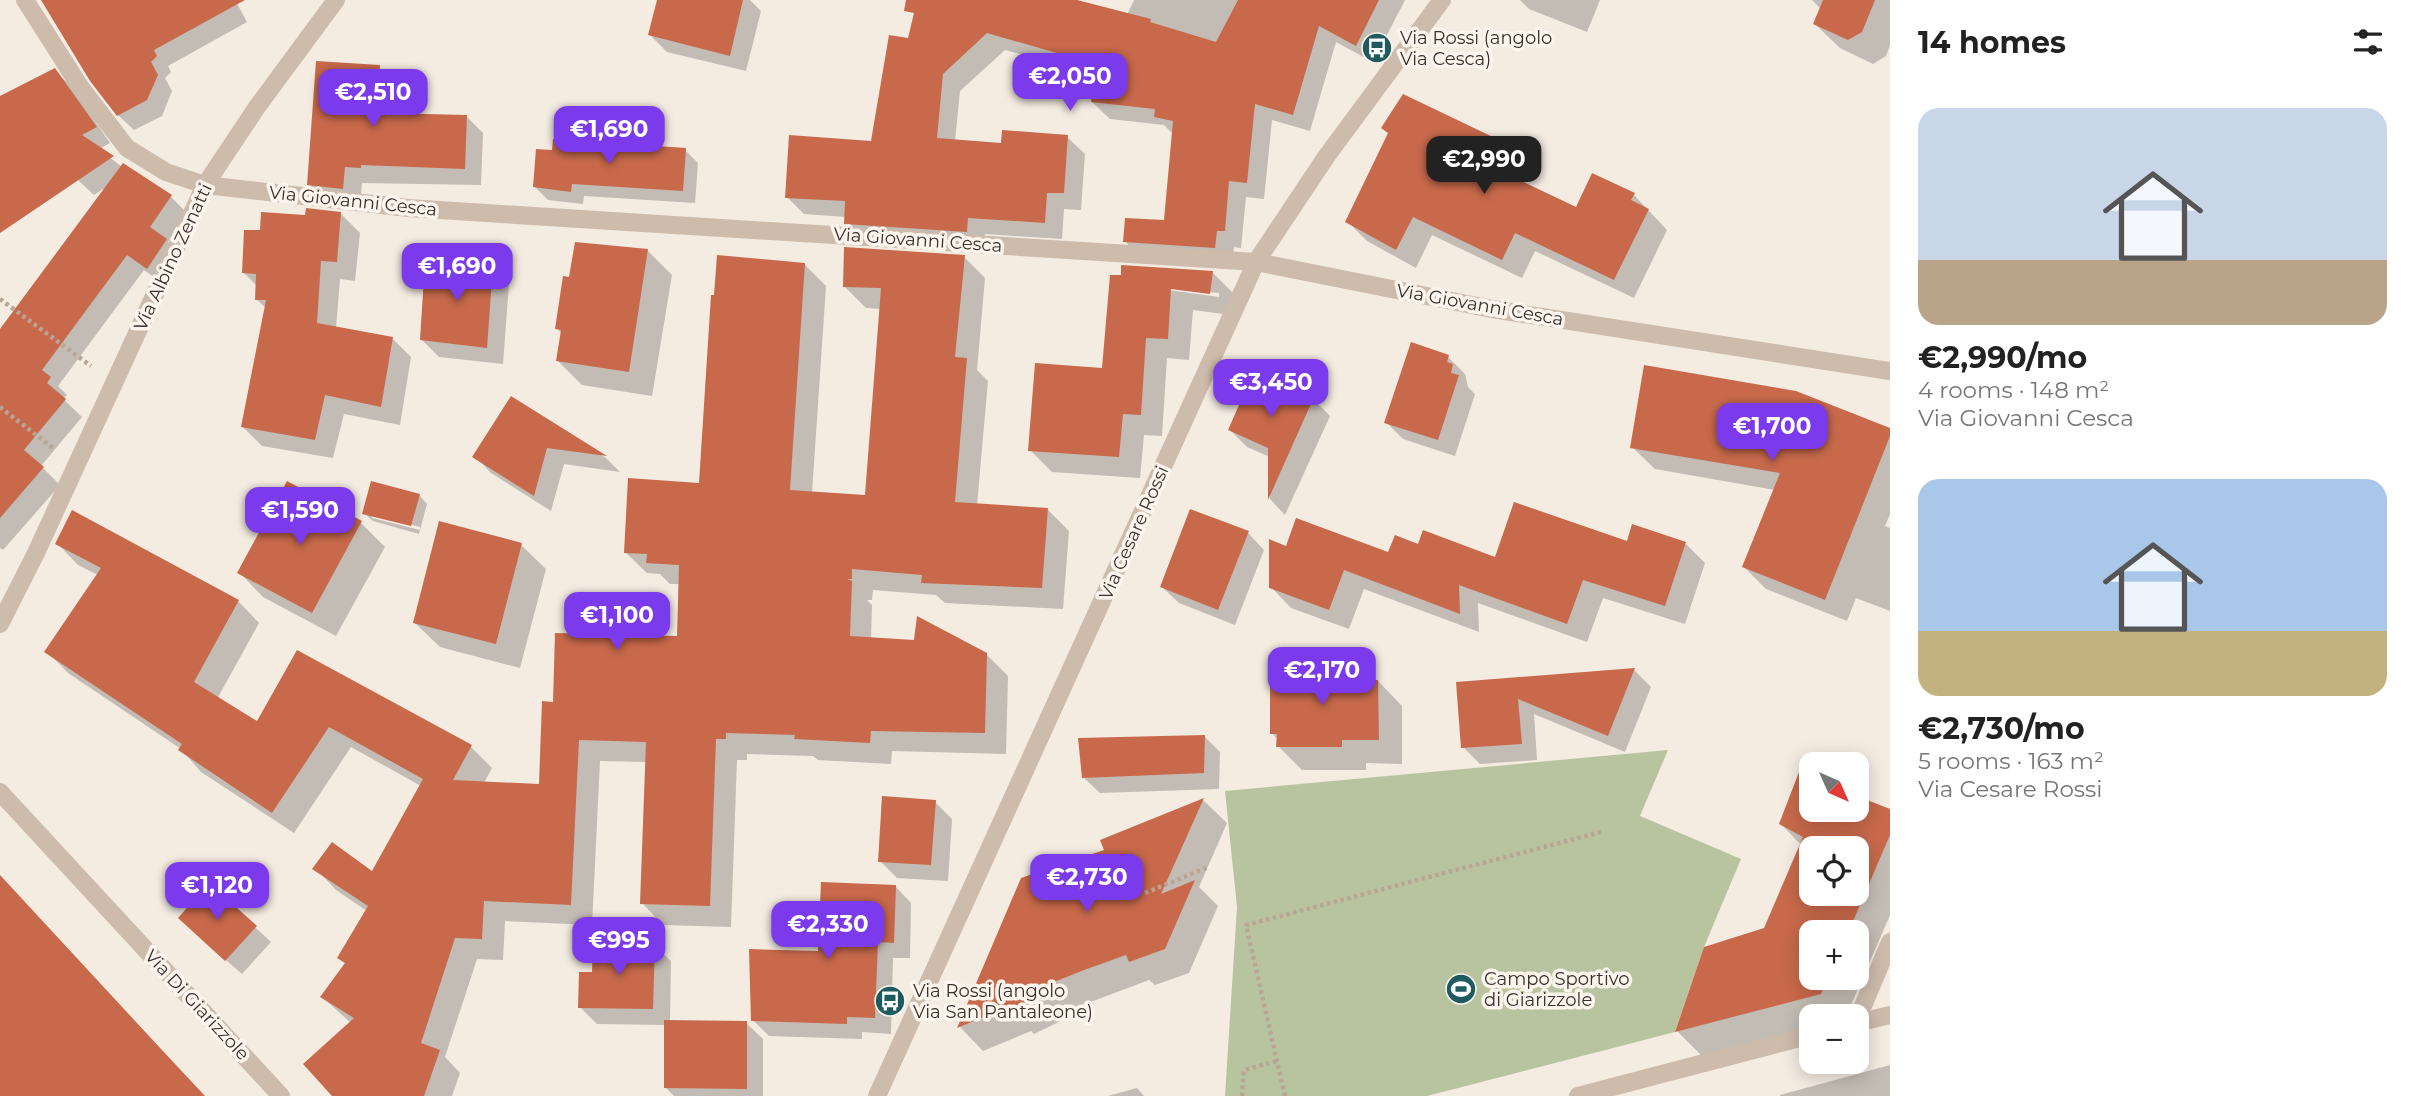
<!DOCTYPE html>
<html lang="en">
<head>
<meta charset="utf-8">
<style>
  body { margin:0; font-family:Montserrat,sans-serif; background:#f2f2f2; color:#222; height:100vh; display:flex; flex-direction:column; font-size:26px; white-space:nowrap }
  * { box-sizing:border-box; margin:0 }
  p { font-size:23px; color:#767676 }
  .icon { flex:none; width:38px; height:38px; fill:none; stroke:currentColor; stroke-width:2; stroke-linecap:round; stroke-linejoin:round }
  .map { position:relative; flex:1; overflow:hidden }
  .details { display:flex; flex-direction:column; background:#fff; width:525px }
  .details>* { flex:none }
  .needle { width:46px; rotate:135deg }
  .tools { position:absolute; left:1799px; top:752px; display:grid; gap:14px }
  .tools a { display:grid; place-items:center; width:70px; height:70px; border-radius:14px; background:#fff; box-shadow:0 4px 18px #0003; font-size:35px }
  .price { position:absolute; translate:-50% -60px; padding:0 16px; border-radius:14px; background:#7c3aed; color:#fff; font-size:23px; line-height:46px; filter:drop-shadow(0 2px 4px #0008) }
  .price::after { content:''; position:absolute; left:50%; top:42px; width:21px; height:16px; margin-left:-10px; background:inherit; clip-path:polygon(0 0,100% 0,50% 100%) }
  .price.current { background:#222; color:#fff }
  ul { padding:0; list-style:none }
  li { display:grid; align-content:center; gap:14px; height:371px; padding:0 28px }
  li span { display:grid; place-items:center; height:217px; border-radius:21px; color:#555 }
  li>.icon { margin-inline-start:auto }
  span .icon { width:126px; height:126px; fill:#fffc; stroke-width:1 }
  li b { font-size:30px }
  h2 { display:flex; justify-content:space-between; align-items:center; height:84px; padding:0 28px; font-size:30px }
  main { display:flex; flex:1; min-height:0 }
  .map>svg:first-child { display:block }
  .green { fill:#b8c4a0 }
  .shadow { fill:#0003; fill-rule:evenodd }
  .building { fill:#c8694b; fill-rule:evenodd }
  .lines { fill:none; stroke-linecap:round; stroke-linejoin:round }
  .path { stroke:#b9a596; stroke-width:4.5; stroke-dasharray:3.5 3.5; stroke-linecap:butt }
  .street { stroke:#cdbbac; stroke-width:18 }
  .labels { text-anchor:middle; stroke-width:7; stroke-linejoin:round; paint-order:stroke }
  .poi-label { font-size:18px; fill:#3b302b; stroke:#fbf5ee; text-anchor:start }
  .street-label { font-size:18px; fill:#3b302b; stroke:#fbf5ee }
</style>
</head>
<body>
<main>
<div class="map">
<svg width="1890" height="1096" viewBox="0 0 1890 1096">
  <rect width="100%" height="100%" fill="#f4ebe1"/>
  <polygon class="green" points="1668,750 1640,816 1741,859 1704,947 1675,1032 1427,1096 1225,1096 1237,907 1225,791"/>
  <g class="shadow">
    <polygon points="99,0 235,0 247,22 168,66 171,72 165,78 172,91 162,116 134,130 118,115"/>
    <polygon points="659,0 750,0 761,11 746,71 667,52 650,35"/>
    <polygon points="918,0 1070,0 1127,15 1134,0 1405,0 1373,62 1336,42 1310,131 1272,120 1264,199 1246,197 1241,248 1234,247 1232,265 1142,259 1125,241 1166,222 1174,135 1164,125 1110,119 1092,102 1095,75 1005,50 960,91 955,141 1003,145 1067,137 1085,154 1081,210 1064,209 1062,239 985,234 983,249 863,241 846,224 846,217 804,214 787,197 873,143 909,40"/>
    <polygon points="1520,0 1600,0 1587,32 1529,9"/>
    <polygon points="1812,0 1890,0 1890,45 1886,56 1873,64 1840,48 1815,24 1821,9"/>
    <polygon points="379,67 396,84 394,107 402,115 466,116 483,133 481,185 362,183 360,205 326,201 309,184"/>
    <polygon points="54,70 70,85 110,143 99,149 122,167 171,197 187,213 168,242 182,257 164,284 144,270 58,386 67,395 63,399 82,417 41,466 60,485 3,550 0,548 0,332 108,186 94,195 78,180 0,222 0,98"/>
    <polygon points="1496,140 1515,159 1508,176 1577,209 1634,195 1667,230 1634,298 1535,251 1522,278 1432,235 1416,268 1367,241 1347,221"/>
    <polygon points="685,150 698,163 695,203 584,196 583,204 548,200 535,187"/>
    <polygon points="341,214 360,233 355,281 340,279 336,328 392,338 411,357 400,425 344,414 333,458 262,446 243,427 266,308 256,299 257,286 243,272 262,231 307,217"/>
    <polygon points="647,250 672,275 652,396 582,385 558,361 562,334 557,328 571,279"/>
    <polygon points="964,257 985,278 977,370 988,381 977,505 1048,510 1069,531 1063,609 945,603 936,595 873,590 872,600 867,600 872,605 871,639 986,654 1008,676 1006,754 892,751 891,764 818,760 813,756 747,754 747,760 737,760 731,927 663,925 642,903 647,762 600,761 592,925 505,921 503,960 477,959 445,1057 460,1073 452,1096 335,1096 351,1023 322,997 346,964 339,958 367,911 336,890 315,868 372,874 421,786 351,747 294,833 201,772 181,749 68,673 47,651 98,575 78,565 57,543 238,601 259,623 217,699 258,724 298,652 471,747 492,768 484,783 541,786 555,704 678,638 680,584 670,584 660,574 647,573 625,552 701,485 804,264 826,286 812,493 867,497 881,309 866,308 845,287"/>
    <polygon points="492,267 509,284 503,364 439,357 422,340"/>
    <path d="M1212,272L1234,294L1231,315L1193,310L1189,360L1167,358L1162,436L1144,435L1140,478L1052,472L1030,450L1104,370L1111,276ZM1168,288L1219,293V297L1168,290Z"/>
    <polygon points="1412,344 1448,357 1465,374 1468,387 1475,394 1455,456 1403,439 1386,422"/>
    <polygon points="511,398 606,458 620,472 564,464 551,511 491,473 475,456"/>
    <polygon points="1313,399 1330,416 1285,515 1270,499 1270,457 1247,447 1230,430"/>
    <polygon points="1890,430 1890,514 1885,526 1890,528 1890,611 1856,598 1847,621 1766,589 1744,567 1775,490 1655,469 1632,447"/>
    <path d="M419,495L427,504L419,534L373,521L364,513ZM372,514L420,527V530L372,518Z"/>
    <polygon points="361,523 385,547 336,636 263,597 239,572"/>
    <polygon points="1248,533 1264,550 1235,625 1179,603 1162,587"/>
    <polygon points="1628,543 1685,543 1705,563 1685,624 1603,598 1587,642 1478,603 1479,632 1364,589 1349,629 1291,608 1271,587 1287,548 1389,555 1419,546 1496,559"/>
    <polygon points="521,545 546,569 520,668 440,647 415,623"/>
    <polygon points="1359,668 1371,681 1378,681 1402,706 1402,764 1366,763 1366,770 1302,770 1278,746 1278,740 1272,733"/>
    <polygon points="1634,670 1651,687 1625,752 1534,714 1537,760 1480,764 1463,747 1458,684"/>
    <polygon points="1204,736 1220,752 1219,789 1100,793 1083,777"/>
    <path d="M1800,774L1811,779V810H1857V798L1890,811V915L1846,1017H1811V1027L1701,1055L1677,1031L1765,929L1801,845L1781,824ZM1811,849H1857V894H1811ZM1811,933H1857V978H1811Z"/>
    <polygon points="1203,800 1227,823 1199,887 1218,906 1189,973 1155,985 1149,980 1067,1011 1069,1017 1034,1034 1031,1031 983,1051 960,1027 1023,880 1106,851"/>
    <polygon points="935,802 952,819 948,881 897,878 880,861"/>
    <polygon points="209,885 271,942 242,974 195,933"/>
    <polygon points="895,886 911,903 910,958 893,958 891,1034 862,1032 862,1039 769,1036 753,1020 820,952"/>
    <polygon points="654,945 671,961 670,1022 746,1023 763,1039 763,1096 674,1096 666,1088 666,1025 597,1024 580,1007 594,974"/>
    <polygon points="1890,1065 1890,1096 1780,1096 1780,1095"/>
    <polygon points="1137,1088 1144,1096 1108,1096"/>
  </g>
  <g class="building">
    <polygon points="41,0 245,0 154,50 157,56 151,62 158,75 147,100 117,116 90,81"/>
    <polygon points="657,0 743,0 730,56 648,35"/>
    <polygon points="906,0 1077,0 1151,19 1150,22 1216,42 1238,0 1379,0 1356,46 1319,26 1293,115 1255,104 1247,183 1229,181 1225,231 1217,231 1215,248 1123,242 1125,218 1164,220 1173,121 1154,117 1155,109 1091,102 1095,64 987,33 943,74 937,138 1001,143 1002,130 1068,135 1064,193 1047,193 1045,223 968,218 967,232 844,224 845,201 785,198 789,135 871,141 889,35 908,38 914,13 904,11"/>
    <polygon points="1823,0 1875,0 1862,32 1848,40 1813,24"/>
    <polygon points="316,61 380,65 377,96 385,96 384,113 467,115 465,169 361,165 361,168 345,167 343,189 307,185"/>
    <polygon points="55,68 97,127 82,135 114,156 0,233 0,96"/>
    <polygon points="1403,94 1497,139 1486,164 1576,207 1592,173 1635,193 1631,200 1649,209 1614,280 1515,233 1502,260 1413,217 1396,250 1345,222 1388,133 1381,128"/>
    <polygon points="553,139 686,148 683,191 572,184 571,192 533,187 536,149 552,150"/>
    <polygon points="123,163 172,195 150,227 167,239 147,269 127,255 42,370 51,377 47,383 66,399 24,450 44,467 0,518 0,329"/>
    <polygon points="306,208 341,212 337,262 321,261 317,323 393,337 381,407 325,395 315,440 241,427 266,300 255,300 256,274 242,273 244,230 260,230 261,212 305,215"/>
    <polygon points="575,242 648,249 629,372 556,361 561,330 555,329 563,276 569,277"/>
    <polygon points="844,247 965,255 955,357 967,358 955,502 1048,508 1042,588 921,583 922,575 852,569 852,579 847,579 852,581 850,636 914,640 917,616 987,653 985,733 871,731 870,743 794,739 795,735 726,733 726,739 716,739 710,906 640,904 646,742 579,740 571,905 484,901 482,939 455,938 421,1043 440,1050 424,1096 332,1096 303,1064 354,1018 320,997 345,963 337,958 368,906 312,869 332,842 372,871 423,779 329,727 272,813 178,750 182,744 44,652 101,568 55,544 72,510 239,600 194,682 257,721 297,650 472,745 453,780 539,784 542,701 553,702 555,633 677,636 679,565 646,563 647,554 624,553 628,478 699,483 711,295 714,295 717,255 805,263 790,490 865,495 881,288 843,287"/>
    <polygon points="425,261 493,265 487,348 420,340"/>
    <polygon points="1121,265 1213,271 1210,294 1171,289 1168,339 1146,338 1141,415 1123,414 1119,457 1028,451 1035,363 1102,368 1110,275 1121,275"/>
    <polygon points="1411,342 1449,355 1447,362 1453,364 1451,373 1459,375 1438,440 1384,423"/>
    <polygon points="1644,365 1796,391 1890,428 1890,436 1825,600 1742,567 1780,473 1630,448"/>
    <polygon points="1254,371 1314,397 1268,500 1268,448 1228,430"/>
    <polygon points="511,396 607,456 547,448 534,496 472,457"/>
    <polygon points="287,481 362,521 312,613 237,573"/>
    <polygon points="371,481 420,494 411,526 362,514"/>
    <polygon points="1514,502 1627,541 1632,524 1686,542 1665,606 1583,580 1567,624 1459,585 1460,614 1344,570 1329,610 1269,588 1269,539 1286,546 1296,518 1388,552 1395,535 1418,544 1423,530 1495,557"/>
    <polygon points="1190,509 1249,531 1218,610 1160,587"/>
    <polygon points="439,521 522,543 496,644 413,623"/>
    <polygon points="1359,667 1360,679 1378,680 1379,740 1342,740 1342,747 1276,747 1277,734 1270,734 1270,668"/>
    <polygon points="1635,668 1608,736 1518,699 1522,744 1461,748 1456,682"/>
    <polygon points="1205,735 1204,773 1082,778 1078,738"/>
    <path d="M1799,772L1811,777V810H1857V796L1890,809V835L1848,933H1811V978H1828L1821,994L1675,1032L1704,947L1764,928L1803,837L1779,824ZM1811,849H1857V894H1811Z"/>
    <polygon points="882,796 936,800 931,865 878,862"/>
    <polygon points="1204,798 1161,894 1195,880 1165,949 1129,962 1126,955 1084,970 1044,986 1045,993 1008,1011 1007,1007 957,1028 1021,878 1104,850 1100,840"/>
    <polygon points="0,875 161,1049 205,1096 0,1096"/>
    <polygon points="821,882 896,885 894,943 878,942 875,1018 847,1017 847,1024 751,1021 749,949 818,951"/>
    <polygon points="209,883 257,926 225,961 178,918"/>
    <polygon points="593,941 655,943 653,1009 578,1008 579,972 592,972"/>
    <polygon points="664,1020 747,1021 747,1089 664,1088"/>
  </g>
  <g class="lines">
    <g class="path">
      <polyline points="0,299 91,366"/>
      <polyline points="0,407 53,448"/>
      <polyline points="1145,893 1208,867"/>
      <polyline points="1242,1096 1244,1070 1277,1061"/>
      <polyline points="1285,1096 1246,925 1601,832"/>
    </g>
    <g class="street">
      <polyline points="25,0 81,88 127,148 166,172 205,185 408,208 1256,262 1492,309 1890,371"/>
      <polyline points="0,624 36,553 205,185 257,107 336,0"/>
      <polyline points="0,792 281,1096"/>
      <polyline points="1857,1020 1890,942"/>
      <polyline points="1857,1023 1890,1015"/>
      <polyline points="877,1096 1256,262 1326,157 1442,0"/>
      <polyline points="1578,1096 1811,1035"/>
    </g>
  </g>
  <defs>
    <g id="bus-disc" transform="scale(1.575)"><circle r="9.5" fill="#1f5a5e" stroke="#fbf5ee"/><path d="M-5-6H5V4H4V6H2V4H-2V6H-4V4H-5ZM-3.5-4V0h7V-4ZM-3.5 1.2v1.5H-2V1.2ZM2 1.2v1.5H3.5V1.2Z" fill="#fff"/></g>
    <g id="stadium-disc" transform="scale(1.575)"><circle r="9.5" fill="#1f5a5e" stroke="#fbf5ee"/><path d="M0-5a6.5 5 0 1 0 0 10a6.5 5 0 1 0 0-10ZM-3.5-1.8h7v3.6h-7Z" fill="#fff"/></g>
  </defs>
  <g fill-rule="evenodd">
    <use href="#bus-disc" x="1377" y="48"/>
    <use href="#stadium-disc" x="1461" y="989"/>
    <use href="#bus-disc" x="890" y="1001"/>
  </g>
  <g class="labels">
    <g class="poi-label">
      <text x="1400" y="44">Via Rossi (angolo<tspan x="1400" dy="21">Via Cesca)</tspan></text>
      <text x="1484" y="985">Campo Sportivo<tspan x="1484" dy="21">di Giarizzole</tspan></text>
      <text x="913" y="997">Via Rossi (angolo<tspan x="913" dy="21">Via San Pantaleone)</tspan></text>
    </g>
    <g class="street-label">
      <text transform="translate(353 201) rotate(6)" y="6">Via Giovanni Cesca</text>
      <text transform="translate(918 240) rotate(4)" y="6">Via Giovanni Cesca</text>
      <text transform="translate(173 257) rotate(-65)" y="6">Via Albino Zenatti</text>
      <text transform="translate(1480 305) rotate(10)" y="6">Via Giovanni Cesca</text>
      <text transform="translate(1134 533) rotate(-66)" y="6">Via Cesare Rossi</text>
      <text transform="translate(197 1005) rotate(47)" y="6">Via Di Giarizzole</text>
    </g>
  </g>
</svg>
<div class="tools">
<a><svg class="needle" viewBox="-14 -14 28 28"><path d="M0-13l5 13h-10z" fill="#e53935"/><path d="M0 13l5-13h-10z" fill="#767676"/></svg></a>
<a><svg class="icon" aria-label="locate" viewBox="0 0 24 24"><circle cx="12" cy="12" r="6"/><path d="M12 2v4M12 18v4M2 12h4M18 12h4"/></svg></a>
<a>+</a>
<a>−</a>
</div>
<b class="price" style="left:1070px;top:113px">€2,050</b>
<b class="price" style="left:373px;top:129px">€2,510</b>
<b class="price" style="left:609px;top:166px">€1,690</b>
<b class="price current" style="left:1484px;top:196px">€2,990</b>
<b class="price" style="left:457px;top:303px">€1,690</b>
<b class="price" style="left:1271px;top:419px">€3,450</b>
<b class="price" style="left:1772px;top:463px">€1,700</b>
<b class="price" style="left:300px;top:547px">€1,590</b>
<b class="price" style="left:617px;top:652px">€1,100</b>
<b class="price" style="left:1322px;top:707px">€2,170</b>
<b class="price" style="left:1087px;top:914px">€2,730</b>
<b class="price" style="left:217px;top:922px">€1,120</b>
<b class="price" style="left:828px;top:961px">€2,330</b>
<b class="price" style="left:619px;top:977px">€995</b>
</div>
<section class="details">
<h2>14 homes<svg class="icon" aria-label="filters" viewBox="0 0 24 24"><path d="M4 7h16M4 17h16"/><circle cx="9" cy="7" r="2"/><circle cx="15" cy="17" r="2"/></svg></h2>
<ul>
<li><span style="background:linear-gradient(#c9d6e8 70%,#b9a48a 0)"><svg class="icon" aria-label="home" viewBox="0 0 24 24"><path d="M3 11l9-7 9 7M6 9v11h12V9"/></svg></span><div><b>€2,990/mo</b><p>4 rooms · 148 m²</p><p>Via Giovanni Cesca</p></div></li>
<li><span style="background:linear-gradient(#a9c7e8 70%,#c2b280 0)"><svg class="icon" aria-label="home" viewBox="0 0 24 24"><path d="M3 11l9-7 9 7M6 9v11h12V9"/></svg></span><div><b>€2,730/mo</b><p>5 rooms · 163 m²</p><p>Via Cesare Rossi</p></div></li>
</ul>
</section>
</main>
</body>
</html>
